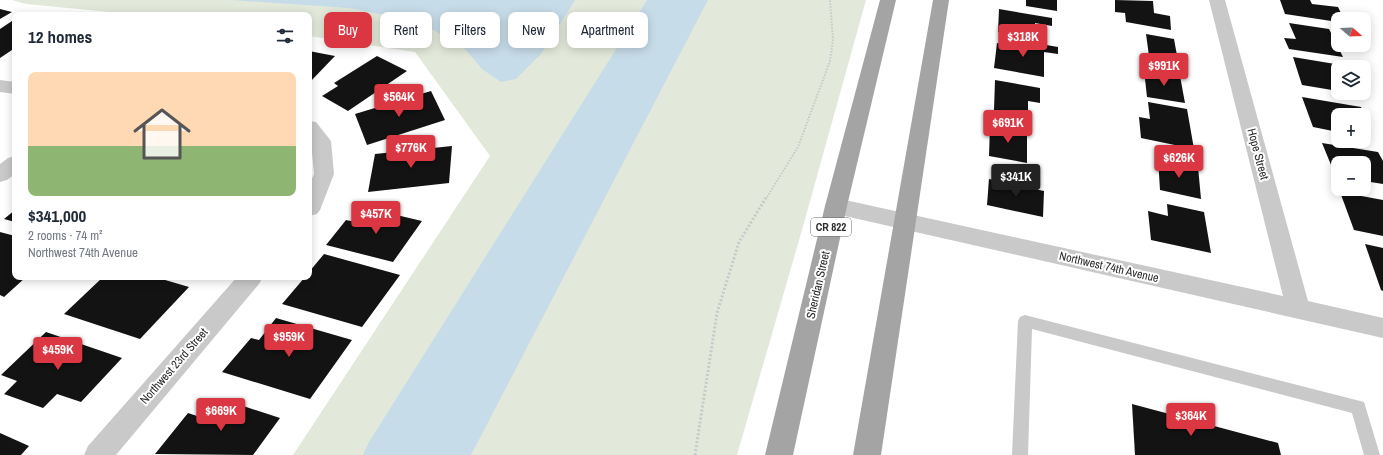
<!DOCTYPE html>
<html lang="en">
<head>
<meta charset="utf-8">
<style>
  body { margin:0; font-family:"Archivo Narrow",sans-serif; background:#f2f2f3; color:#1f2937; height:100vh; display:flex; flex-direction:column; font-size:15px; white-space:nowrap }
  * { box-sizing:border-box; margin:0 }
  p { font-size:13px; color:#747a83 }
  .icon { flex:none; width:22px; height:22px; fill:none; stroke:currentColor; stroke-width:2; stroke-linecap:round; stroke-linejoin:round }
  .map { position:relative; flex:1; overflow:hidden }
  .side { position:absolute; left:12px; top:12px; width:300px; height:268px; display:flex; flex-direction:column; background:#fff; border-radius:8px; box-shadow:0 2px 10px #0003 }
  .side>* { flex:none }
  .guide { position:absolute; left:324px; top:12px; width:380px; height:36px; display:flex; gap:8px }
  .needle { width:26px; rotate:109deg }
  .tools { position:absolute; left:1331px; top:12px; display:grid; gap:8px }
  .tools a { display:grid; place-items:center; width:40px; height:40px; border-radius:8px; background:#fff; box-shadow:0 2px 10px #0003; font-size:20px }
  .price { position:absolute; translate:-50% -34px; padding:0 9px; border-radius:4px; background:#db3742; color:#fff; font-size:13px; line-height:26px; filter:drop-shadow(0 1px 2px #0008) }
  .price::after { content:''; position:absolute; left:50%; top:24px; width:12px; height:9px; margin-left:-6px; background:inherit; clip-path:polygon(0 0,100% 0,50% 100%) }
  .price.on { background:#222; color:#fff }
  ul { padding:0; list-style:none }
  li { display:grid; align-content:center; gap:8px; height:212px; padding:0 16px }
  li span { display:grid; place-items:center; height:124px; border-radius:8px; color:#555 }
  li>.icon { margin-inline-start:auto }
  span .icon { width:72px; height:72px; fill:#fffc; stroke-width:1 }
  li b { font-size:17px }
  h2 { display:flex; justify-content:space-between; align-items:center; height:48px; padding:0 16px; font-size:17px }
  .chip { padding:0 14px; border-radius:8px; background:#fff; box-shadow:0 2px 10px #0003; font-size:14px; line-height:36px }
  .chip.on { background:#db3742; color:#fff }
  .map>svg:first-child { display:block }
  .green { fill:#e2e9da }
  .water { fill:#c7dce9 }
  .lines { fill:none; stroke-linecap:round; stroke-linejoin:round }
  .canal { fill:#c7dce9; fill-rule:evenodd }
  .building { fill:#131313 }
  .path-far1 { stroke:#c9c9c9; stroke-width:2; stroke-dasharray:1.5 1.5; stroke-linecap:butt }
  .path { stroke:#c9c9c9; stroke-width:3; stroke-dasharray:2 2; stroke-linecap:butt }
  .lane { fill:#c9c9c9; fill-rule:evenodd }
  .street { fill:#c9c9c9; fill-rule:evenodd }
  .primary { fill:#a4a4a4; fill-rule:evenodd }
  .labels { text-anchor:middle; stroke-width:4; stroke-linejoin:round; paint-order:stroke }
  .shield { fill:#fff; stroke:#6b6b6b; stroke-width:1 }
  .shield-label { font-size:11px; font-weight:bold; fill:#2c2c2c }
  .street-label { font-size:12px; fill:#2c2c2c; stroke:#fff }
</style>
</head>
<body>
<div class="map">
<svg width="1383" height="455" viewBox="0 0 1383 455">
  <rect width="100%" height="100%" fill="#fff"/>
  <polygon class="green" points="12,0 866,0 802,230 737,455 293,455 490,156 415,52 309,36 309,15 141,15 26,4"/>
  <g class="water">
    <polygon points="231,0 575,0 541,54 516,79 501,82 482,69 464,48 433,30 405,19 349,8"/>
    <polygon points="658,0 697,0 450,455 383,455"/>
  </g>
  <g class="lines">
    <g class="canal">
      <polygon points="647,0 669,0 405,455 363,455 369,442"/>
      <polygon points="686,0 708,0 471,455 430,455 436,442"/>
    </g>
  </g>
  <g class="building">
    <polygon points="1026,0 1057,0 1057,11 1026,6"/>
    <polygon points="1115,0 1153,1 1154,13 1170,16 1171,30 1126,22 1125,13 1115,12"/>
    <polygon points="1280,0 1310,0 1312,4 1338,7 1344,19 1338,19 1338,22 1285,14"/>
    <polygon points="0,9 12,12 0,19"/>
    <polygon points="999,9 1052,18 1052,26 1035,23 1035,38 998,32"/>
    <polygon points="15,19 15,48 0,58 0,29"/>
    <polygon points="1289,23 1329,29 1343,57 1289,49 1284,38 1296,39"/>
    <polygon points="1146,34 1174,39 1178,61 1149,56"/>
    <polygon points="1023,41 1058,47 1058,54 1044,52 1044,77 994,68 997,43 1022,47"/>
    <polygon points="309,51 335,56 309,83"/>
    <polygon points="377,56 407,71 348,111 322,96 338,86 334,83"/>
    <polygon points="1293,57 1341,65 1341,67 1338,67 1338,91 1302,85"/>
    <polygon points="1144,70 1180,76 1185,103 1147,97"/>
    <polygon points="995,80 1040,88 1040,103 1028,101 1028,116 994,110"/>
    <polygon points="431,91 445,120 367,145 355,114"/>
    <polygon points="1302,97 1361,107 1368,123 1364,122 1364,115 1338,115 1338,132 1313,127"/>
    <polygon points="1148,102 1187,109 1194,149 1141,138 1139,117 1150,119"/>
    <polygon points="990,124 1027,131 1027,163 989,156"/>
    <polygon points="1322,143 1378,152 1383,161 1383,184 1364,181 1364,163 1338,163 1338,177 1336,177"/>
    <polygon points="452,146 449,183 368,192 375,154"/>
    <polygon points="1158,158 1198,167 1201,199 1160,190"/>
    <polygon points="989,179 1044,191 1043,217 987,205"/>
    <polygon points="1340,192 1383,200 1383,236 1354,230"/>
    <polygon points="1167,204 1204,212 1211,253 1151,240 1148,211 1168,216"/>
    <polygon points="371,209 422,221 393,262 326,245 346,220 360,223"/>
    <polygon points="15,210 15,222 4,219"/>
    <polygon points="0,232 15,236 15,277 26,277 4,297 0,295"/>
    <polygon points="1365,244 1383,248 1383,291 1381,290"/>
    <polygon points="324,254 400,275 362,327 282,304 305,277 309,277 309,272"/>
    <polygon points="103,277 155,277 189,287 140,339 64,314"/>
    <polygon points="276,318 352,340 310,399 222,372 251,338 259,340"/>
    <polygon points="46,332 122,358 81,402 57,394 43,408 4,394 17,381 1,375"/>
    <polygon points="222,399 280,418 253,455 155,454 188,413 206,419"/>
    <polygon points="1132,404 1278,443 1281,455 1135,455"/>
    <polygon points="0,433 29,446 21,455 0,455"/>
  </g>
  <g class="lines">
    <polyline class="path-far1" points="767,197 798,147 830,61 833,40 830,0"/>
    <polyline class="path" points="695,455 717,313 739,242 767,196"/>
    <polygon class="lane" points="1025,315 1364,402 1380,455 1364,455 1352,413 1032,329 1028,455 1012,455 1018,321 1020,317"/>
    <g class="street">
      <polygon points="1209,0 1225,0 1308,301 1383,318 1383,338 836,214 828,212 825,206 828,200 836,198 1283,296"/>
      <polygon points="0,80 15,82 15,94 0,92"/>
      <polygon points="309,121 316,122 331,141 334,174 320,210 317,214 309,216 309,185 314,174 311,142 309,140"/>
      <polygon points="15,156 15,174 7,180 0,182 0,164 8,158"/>
      <polygon points="237,277 263,277 259,284 116,455 84,455 88,446"/>
    </g>
    <g class="primary">
      <polygon points="880,0 896,0 847,206 793,455 765,455 825,206"/>
      <polygon points="933,0 949,0 881,455 853,455"/>
    </g>
  </g>
  <g class="labels">
    <rect class="shield" x="811" y="218" width="40" height="18" rx="3"/>
    <g class="shield-label">
      <text x="831" y="231">CR 822</text>
    </g>
    <g class="street-label">
      <text transform="translate(1258 154) rotate(75)" y="4">Hope Street</text>
      <text transform="translate(1109 267) rotate(13)" y="4">Northwest 74th Avenue</text>
      <text transform="translate(818 285) rotate(-77)" y="4">Sheridan Street</text>
      <text transform="translate(174 366) rotate(-49)" y="4">Northwest 23rd Street</text>
    </g>
  </g>
</svg>
<div class="tools">
<a><svg class="needle" viewBox="-14 -14 28 28"><path d="M0-13l5 13h-10z" fill="#e53935"/><path d="M0 13l5-13h-10z" fill="#747a83"/></svg></a>
<a><svg class="icon" aria-label="layers" viewBox="0 0 24 24"><path d="M12 4l9 5-9 5-9-5zM3 14l9 5 9-5"/></svg></a>
<a>+</a>
<a>−</a>
</div>
<b class="price" style="left:1023px;top:58px">$318K</b>
<b class="price" style="left:1164px;top:87px">$991K</b>
<b class="price" style="left:399px;top:118px">$564K</b>
<b class="price" style="left:1008px;top:144px">$691K</b>
<b class="price" style="left:411px;top:169px">$776K</b>
<b class="price" style="left:1179px;top:179px">$626K</b>
<b class="price on" style="left:1016px;top:198px">$341K</b>
<b class="price" style="left:376px;top:235px">$457K</b>
<b class="price" style="left:289px;top:358px">$959K</b>
<b class="price" style="left:58px;top:371px">$459K</b>
<b class="price" style="left:221px;top:432px">$669K</b>
<b class="price" style="left:1191px;top:437px">$364K</b>
<div class="guide">
<a class="chip on">Buy</a>
<a class="chip">Rent</a>
<a class="chip">Filters</a>
<a class="chip">New</a>
<a class="chip">Apartment</a>
</div>
<section class="side">
<h2>12 homes<svg class="icon" aria-label="filters" viewBox="0 0 24 24"><path d="M4 7h16M4 17h16"/><circle cx="9" cy="7" r="2"/><circle cx="15" cy="17" r="2"/></svg></h2>
<ul>
<li><span style="background:linear-gradient(#ffd9b3 60%,#8fb573 0)"><svg class="icon" aria-label="home" viewBox="0 0 24 24"><path d="M3 11l9-7 9 7M6 9v11h12V9"/></svg></span><div><b>$341,000</b><p>2 rooms · 74 m²</p><p>Northwest 74th Avenue</p></div></li>
</ul>
</section>
</div>
</body>
</html>
